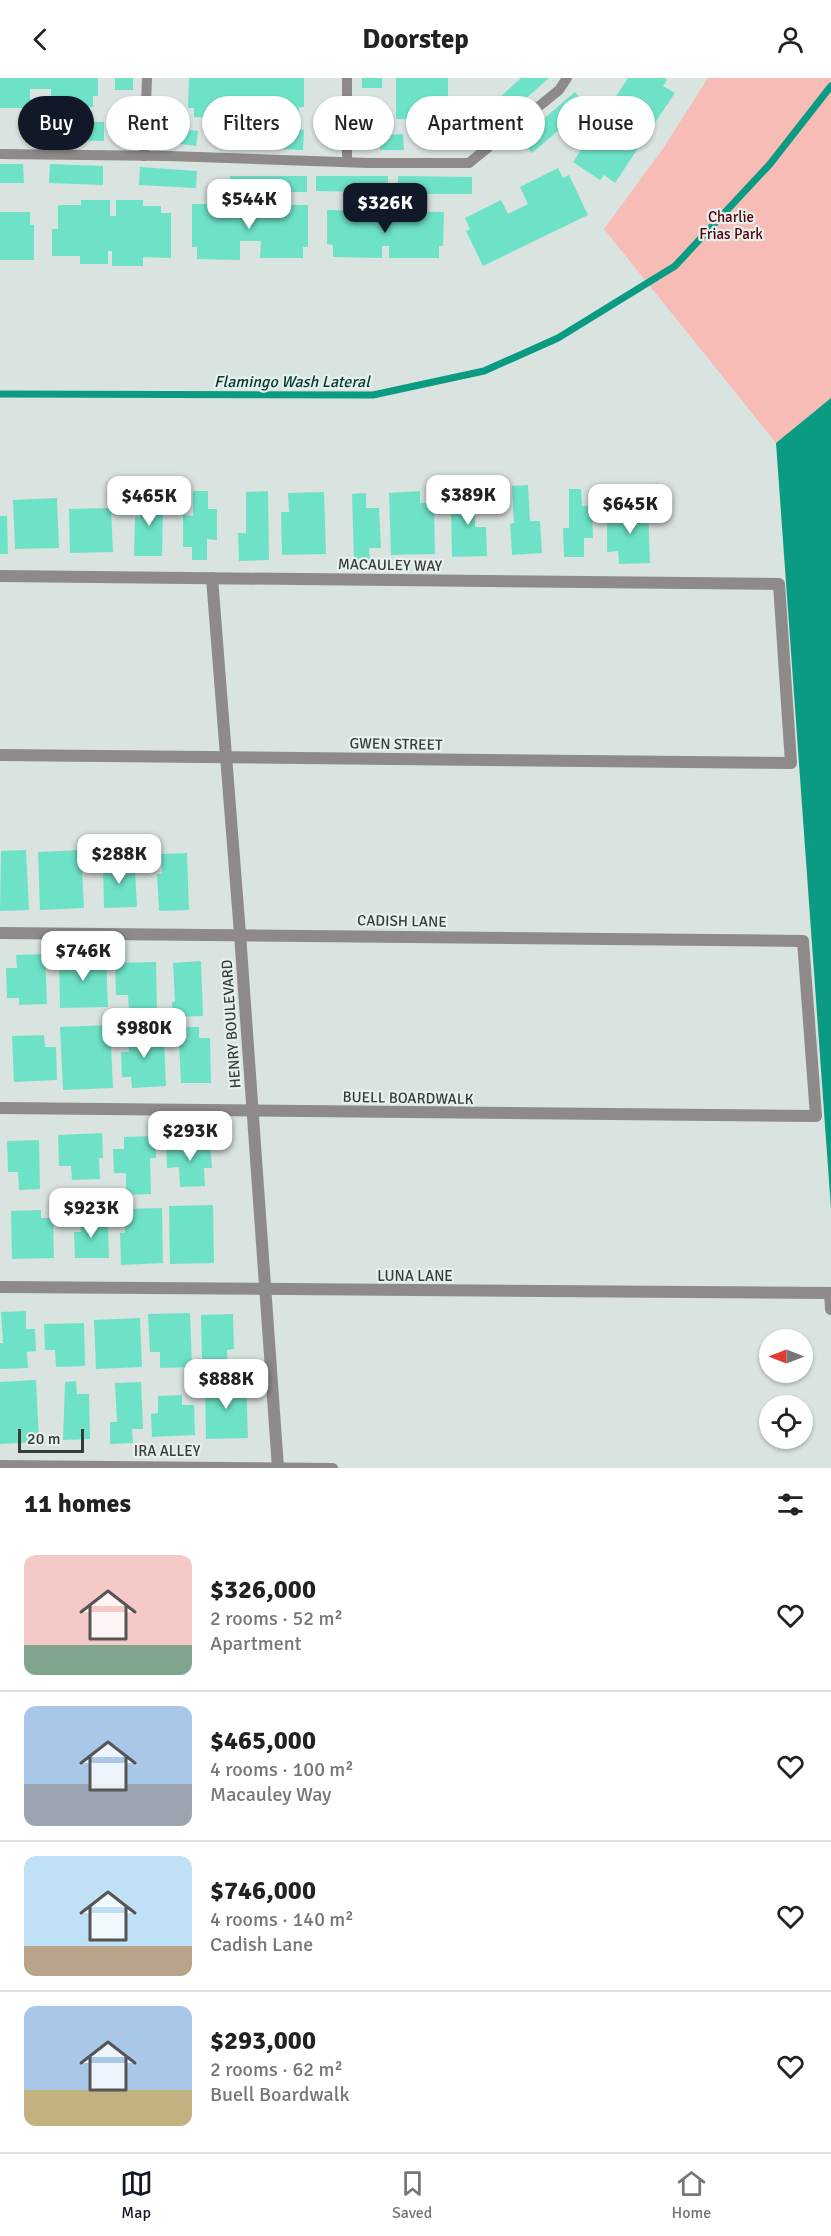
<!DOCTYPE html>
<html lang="en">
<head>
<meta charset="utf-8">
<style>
  body { margin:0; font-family:Signika,sans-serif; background:#f2f2f2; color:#222; height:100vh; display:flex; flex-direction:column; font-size:22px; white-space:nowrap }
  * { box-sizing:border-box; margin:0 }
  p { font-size:20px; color:#767676 }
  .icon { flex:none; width:33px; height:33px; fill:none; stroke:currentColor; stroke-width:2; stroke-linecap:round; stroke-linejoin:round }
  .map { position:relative; height:1390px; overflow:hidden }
  .panel { display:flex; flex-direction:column; background:#fff; flex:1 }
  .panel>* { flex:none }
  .banner { position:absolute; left:18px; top:18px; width:795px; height:54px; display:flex; gap:12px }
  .needle { width:39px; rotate:270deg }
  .buttons { position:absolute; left:759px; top:1251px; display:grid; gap:12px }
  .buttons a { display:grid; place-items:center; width:54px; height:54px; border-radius:50%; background:#fff; box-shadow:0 2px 4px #0004; font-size:30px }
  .scale { position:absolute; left:18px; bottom:15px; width:66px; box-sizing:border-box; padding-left:6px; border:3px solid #373b3a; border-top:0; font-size:16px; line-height:21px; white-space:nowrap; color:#373b3a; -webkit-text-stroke:4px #e6f0ed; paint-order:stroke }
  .price { position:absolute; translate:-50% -51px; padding:0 14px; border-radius:12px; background:#fff; color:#222; font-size:20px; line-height:39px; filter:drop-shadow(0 2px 3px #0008) }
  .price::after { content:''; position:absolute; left:50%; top:36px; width:18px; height:14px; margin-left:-9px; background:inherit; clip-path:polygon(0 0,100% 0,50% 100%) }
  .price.on { background:#111827; color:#fff }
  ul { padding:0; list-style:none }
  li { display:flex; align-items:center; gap:18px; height:150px; padding:0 24px }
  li+li { border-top:2px solid #e0e0e0 }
  li span { display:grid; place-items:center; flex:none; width:168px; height:120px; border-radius:12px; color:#555 }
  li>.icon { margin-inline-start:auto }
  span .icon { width:72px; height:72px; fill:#fffc; stroke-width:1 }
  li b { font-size:26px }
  h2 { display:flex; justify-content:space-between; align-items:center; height:72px; padding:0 24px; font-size:26px }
  .pill { padding:0 21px; border-radius:27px; background:#fff; box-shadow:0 2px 4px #0004; font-size:21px; line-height:54px }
  .pill.on { background:#111827; color:#fff }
  header { display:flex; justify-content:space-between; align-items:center; height:78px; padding:0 24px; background:#fff; font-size:27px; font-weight:700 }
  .dock { display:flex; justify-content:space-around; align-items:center; height:84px; border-top:2px solid #e0e0e0; background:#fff; font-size:16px; color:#767676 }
  .dock a { display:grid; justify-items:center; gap:3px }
  .dock .on { color:#111827 }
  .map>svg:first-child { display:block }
  .green { fill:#f8bcb6 }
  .water { fill:#0a9b82 }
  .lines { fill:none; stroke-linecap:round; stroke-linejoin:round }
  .stream { stroke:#0a9b82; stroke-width:7 }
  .building { fill:#6ee2c7 }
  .service { stroke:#8e8a89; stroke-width:10 }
  .minor { stroke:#8e8a89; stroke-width:12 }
  .labels { text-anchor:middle; stroke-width:4.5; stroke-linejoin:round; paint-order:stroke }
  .park-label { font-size:15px; fill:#550009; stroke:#e6f0ed }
  .street-label { font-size:15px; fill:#373b3a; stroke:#e6f0ed }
  .water-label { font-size:16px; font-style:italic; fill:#033b31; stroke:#e6f0ed }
</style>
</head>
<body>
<header><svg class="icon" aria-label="back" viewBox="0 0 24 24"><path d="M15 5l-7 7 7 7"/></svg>Doorstep<svg class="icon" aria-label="person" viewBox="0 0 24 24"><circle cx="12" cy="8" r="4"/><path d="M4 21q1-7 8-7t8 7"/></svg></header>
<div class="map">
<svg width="831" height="1390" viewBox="0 0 831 1390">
  <rect width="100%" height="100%" fill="#d9e3e0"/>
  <polygon class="green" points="708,0 831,0 831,320 776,365 604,151 662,72"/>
  <polygon class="water" points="831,320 831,1131 776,365"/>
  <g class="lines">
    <polyline class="stream" points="0,316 373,317 484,293 558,260 675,188 770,86 831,8"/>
  </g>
  <g class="building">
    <polygon points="0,0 98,0 98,18 93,18 93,29 51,28 51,11 30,11 30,30 0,30"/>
    <rect x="115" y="0" width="18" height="12"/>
    <polygon points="189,0 304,0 304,29 299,29 298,42 256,41 257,24 238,24 238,40 194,39 194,30 188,30"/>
    <rect x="362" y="0" width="20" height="10"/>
    <polygon points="396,0 448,0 448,36 440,36 440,42 396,41"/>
    <polygon points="521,0 549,0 503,41 491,27"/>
    <polygon points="628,0 665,0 667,2 663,8 675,15 648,55 635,46 627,58 640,67 615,105 604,97 600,102 573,84"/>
    <polygon points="575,14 587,28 532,75 520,61"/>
    <polygon points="31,42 104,44 104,63 30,61"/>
    <polygon points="231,49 304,52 303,72 230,69"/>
    <polygon points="175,50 198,53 196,68 172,65"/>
    <polygon points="403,56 404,72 380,72 380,57"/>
    <polygon points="0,86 23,86 24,105 0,105"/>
    <polygon points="50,86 103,88 103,107 49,105"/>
    <polygon points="140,89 197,93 196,110 139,107"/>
    <polygon points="558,90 563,100 569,97 588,137 483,188 466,153 470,151 465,140 501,122 508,136 528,126 520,109"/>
    <rect x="230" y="98" width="77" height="16"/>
    <polygon points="316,98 388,98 388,114 316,113"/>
    <polygon points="398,98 472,99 472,116 398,116"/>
    <polygon points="81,122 110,122 110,138 116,138 116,122 143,122 143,128 161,128 161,135 171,135 171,180 143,179 143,188 112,188 112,173 108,173 108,186 80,186 80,178 52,178 52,151 58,151 58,127 81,127"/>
    <polygon points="192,126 308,127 308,169 303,169 303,180 260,180 261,163 240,163 240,182 197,181 197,169 192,169"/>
    <polygon points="327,132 444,134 443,168 439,168 439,180 389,180 389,168 382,168 382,180 333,179 333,167 327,166"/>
    <polygon points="0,134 30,134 30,147 34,147 34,182 0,182"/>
    <polygon points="528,407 530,443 540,443 542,475 512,477 510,446 514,445 512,408"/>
    <polygon points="484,411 485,423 475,423 475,449 486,449 487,478 452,479 451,428 459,427 458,412"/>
    <polygon points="569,411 581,411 582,428 592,428 593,460 584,460 584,479 564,479 563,450 569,450"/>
    <polygon points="140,413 156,413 155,433 163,434 162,478 134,478 135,439 140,440"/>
    <polygon points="193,413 208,413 208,431 217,431 217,462 207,461 207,482 192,482 192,469 183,469 183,437 193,438"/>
    <polygon points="268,413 269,482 239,483 238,455 246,455 246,414"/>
    <polygon points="420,413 420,425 434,424 435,476 391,477 389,415"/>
    <polygon points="324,414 326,476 282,477 281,434 289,434 288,415"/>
    <polygon points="366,415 366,430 379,430 381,470 369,470 370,483 354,483 352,416"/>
    <polygon points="57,420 59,470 15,471 13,422"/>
    <polygon points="648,427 650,485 619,486 618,473 607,474 607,445 617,444 616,429"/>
    <polygon points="111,430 113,474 70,475 69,431"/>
    <polygon points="0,438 7,438 8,476 0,476"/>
    <polygon points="26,772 29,832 0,833 1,773"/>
    <polygon points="81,772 84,830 40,832 38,774"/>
    <polygon points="122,774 123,794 135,793 137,829 104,830 103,787 111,787 110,775"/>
    <polygon points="187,775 189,832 159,833 157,796 162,796 161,776"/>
    <polygon points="45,876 47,926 19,927 19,920 7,920 6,890 17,890 16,877"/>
    <polygon points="106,878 108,929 60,930 59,880"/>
    <polygon points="201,883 203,938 173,939 172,924 175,924 173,885"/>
    <polygon points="156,884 157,931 129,932 128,917 116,917 115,885"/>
    <polygon points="110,947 113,1010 63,1012 60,949"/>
    <polygon points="153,948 154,961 164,961 166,1008 132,1010 131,999 122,999 121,974 129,974 128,949"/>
    <polygon points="186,949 199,949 199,960 210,960 211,1005 181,1005 179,962 187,961"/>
    <polygon points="44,957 45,969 56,969 57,1002 14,1004 12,958"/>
    <polygon points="102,1055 103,1080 99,1080 100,1101 72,1102 71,1088 59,1088 58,1057"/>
    <polygon points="155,1058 156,1080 150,1080 151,1116 126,1117 126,1095 114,1095 113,1071 124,1071 124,1059"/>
    <polygon points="39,1062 40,1111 19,1112 18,1094 8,1094 7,1063"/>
    <polygon points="210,1064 212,1090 204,1090 205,1108 180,1109 179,1089 167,1090 166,1066"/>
    <polygon points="213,1127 214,1185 170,1186 169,1128"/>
    <polygon points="162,1130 163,1185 121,1187 120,1155 125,1155 124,1131"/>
    <polygon points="41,1132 41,1140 53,1140 54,1180 12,1181 11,1133"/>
    <polygon points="80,1136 95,1136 95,1149 108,1149 109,1180 75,1180 74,1154 81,1154"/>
    <polygon points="26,1233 26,1251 35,1251 36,1273 27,1274 28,1290 0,1291 0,1265 3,1265 1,1234"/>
    <polygon points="190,1235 192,1289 160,1290 160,1274 150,1274 148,1236"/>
    <polygon points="233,1236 234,1271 227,1272 228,1293 214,1293 213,1281 202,1281 201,1237"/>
    <polygon points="140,1240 142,1289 96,1291 94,1242"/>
    <polygon points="84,1245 85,1288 56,1289 55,1272 45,1272 44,1246"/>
    <polygon points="36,1302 39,1364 0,1366 0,1304"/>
    <polygon points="76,1303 77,1316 89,1316 90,1361 63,1362 65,1304"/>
    <polygon points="246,1303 248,1360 206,1361 205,1304"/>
    <polygon points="141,1304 143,1351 132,1351 133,1365 110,1366 110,1344 117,1344 115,1305"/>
    <polygon points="182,1317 182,1327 194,1327 195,1357 152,1359 151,1336 158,1335 158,1318"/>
  </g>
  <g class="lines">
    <g class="service">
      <polyline points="0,76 169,78 369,85 469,85 559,12 567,0"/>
      <polyline points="144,78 147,0"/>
      <polyline points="347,84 347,0"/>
      <polyline points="0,1387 333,1390"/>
    </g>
    <g class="minor">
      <polyline points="0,498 779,506 791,685 0,677"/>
      <polyline points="212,500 240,856 278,1390"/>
      <polyline points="0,855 803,863 816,1038 0,1030"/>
      <polyline points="0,1209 830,1215 831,1231"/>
    </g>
  </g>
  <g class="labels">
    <g class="park-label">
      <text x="731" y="144">Charlie<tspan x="731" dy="17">Frias Park</tspan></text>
    </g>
    <g class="street-label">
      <text transform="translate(390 487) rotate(1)" y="5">MACAULEY WAY</text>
      <text transform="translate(396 666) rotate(1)" y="5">GWEN STREET</text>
      <text transform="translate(402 843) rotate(1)" y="5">CADISH LANE</text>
      <text transform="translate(231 946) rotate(-94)" y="5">HENRY BOULEVARD</text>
      <text transform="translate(408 1020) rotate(1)" y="5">BUELL BOARDWALK</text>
      <text x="415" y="1203">LUNA LANE</text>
      <text x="167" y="1378">IRA ALLEY</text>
    </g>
    <g class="water-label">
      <text x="292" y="309">Flamingo Wash Lateral</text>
    </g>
  </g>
</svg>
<div class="buttons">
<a><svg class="needle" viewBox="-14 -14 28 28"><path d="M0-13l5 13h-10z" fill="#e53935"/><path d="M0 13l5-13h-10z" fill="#767676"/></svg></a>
<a><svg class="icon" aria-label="locate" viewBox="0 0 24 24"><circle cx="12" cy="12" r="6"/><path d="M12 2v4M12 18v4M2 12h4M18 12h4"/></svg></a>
</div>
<div class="scale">20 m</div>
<b class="price" style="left:249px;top:152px">$544K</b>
<b class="price on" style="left:385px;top:156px">$326K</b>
<b class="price" style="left:468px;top:448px">$389K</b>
<b class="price" style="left:149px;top:449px">$465K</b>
<b class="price" style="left:630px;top:457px">$645K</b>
<b class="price" style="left:119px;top:807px">$288K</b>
<b class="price" style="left:83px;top:904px">$746K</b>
<b class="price" style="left:144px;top:981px">$980K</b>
<b class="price" style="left:190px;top:1084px">$293K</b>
<b class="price" style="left:91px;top:1161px">$923K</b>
<b class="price" style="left:226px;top:1332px">$888K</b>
<div class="banner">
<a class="pill on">Buy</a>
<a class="pill">Rent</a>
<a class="pill">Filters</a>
<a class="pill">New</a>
<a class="pill">Apartment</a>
<a class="pill">House</a>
</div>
</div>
<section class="panel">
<h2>11 homes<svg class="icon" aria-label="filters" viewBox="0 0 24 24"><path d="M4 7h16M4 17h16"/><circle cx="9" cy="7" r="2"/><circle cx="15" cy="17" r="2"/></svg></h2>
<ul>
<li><span style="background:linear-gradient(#f6c9c9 75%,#7fa58c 0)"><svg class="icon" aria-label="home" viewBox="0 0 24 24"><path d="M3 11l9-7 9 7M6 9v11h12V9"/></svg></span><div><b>$326,000</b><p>2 rooms · 52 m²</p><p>Apartment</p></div><svg class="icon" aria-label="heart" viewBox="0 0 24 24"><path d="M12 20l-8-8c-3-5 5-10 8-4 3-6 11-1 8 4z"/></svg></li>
<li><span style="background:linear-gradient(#a9c7e8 65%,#9aa5b1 0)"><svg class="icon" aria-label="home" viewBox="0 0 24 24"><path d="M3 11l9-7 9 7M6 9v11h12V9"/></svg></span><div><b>$465,000</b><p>4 rooms · 100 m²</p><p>Macauley Way</p></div><svg class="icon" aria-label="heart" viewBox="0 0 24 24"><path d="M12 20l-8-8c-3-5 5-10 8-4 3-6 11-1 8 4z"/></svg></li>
<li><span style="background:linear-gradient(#bfe0f5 75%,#b9a48a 0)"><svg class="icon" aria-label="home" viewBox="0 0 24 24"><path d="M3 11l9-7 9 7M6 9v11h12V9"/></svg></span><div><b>$746,000</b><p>4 rooms · 140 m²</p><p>Cadish Lane</p></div><svg class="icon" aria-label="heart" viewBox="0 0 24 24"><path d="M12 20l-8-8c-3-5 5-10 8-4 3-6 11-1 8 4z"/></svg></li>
<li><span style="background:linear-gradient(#a9c7e8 70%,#c2b280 0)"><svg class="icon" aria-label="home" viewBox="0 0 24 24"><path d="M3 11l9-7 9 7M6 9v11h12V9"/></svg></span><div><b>$293,000</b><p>2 rooms · 62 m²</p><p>Buell Boardwalk</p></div><svg class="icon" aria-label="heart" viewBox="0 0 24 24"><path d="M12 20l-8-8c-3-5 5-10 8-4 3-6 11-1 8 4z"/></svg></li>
</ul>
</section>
<nav class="dock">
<a class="on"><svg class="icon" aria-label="map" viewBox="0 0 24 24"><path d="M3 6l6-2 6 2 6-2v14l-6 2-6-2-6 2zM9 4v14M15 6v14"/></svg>Map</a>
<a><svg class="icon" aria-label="saved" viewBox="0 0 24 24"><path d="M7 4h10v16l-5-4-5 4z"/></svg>Saved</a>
<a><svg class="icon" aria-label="home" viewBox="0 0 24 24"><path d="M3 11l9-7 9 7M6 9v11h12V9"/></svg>Home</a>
</nav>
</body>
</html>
